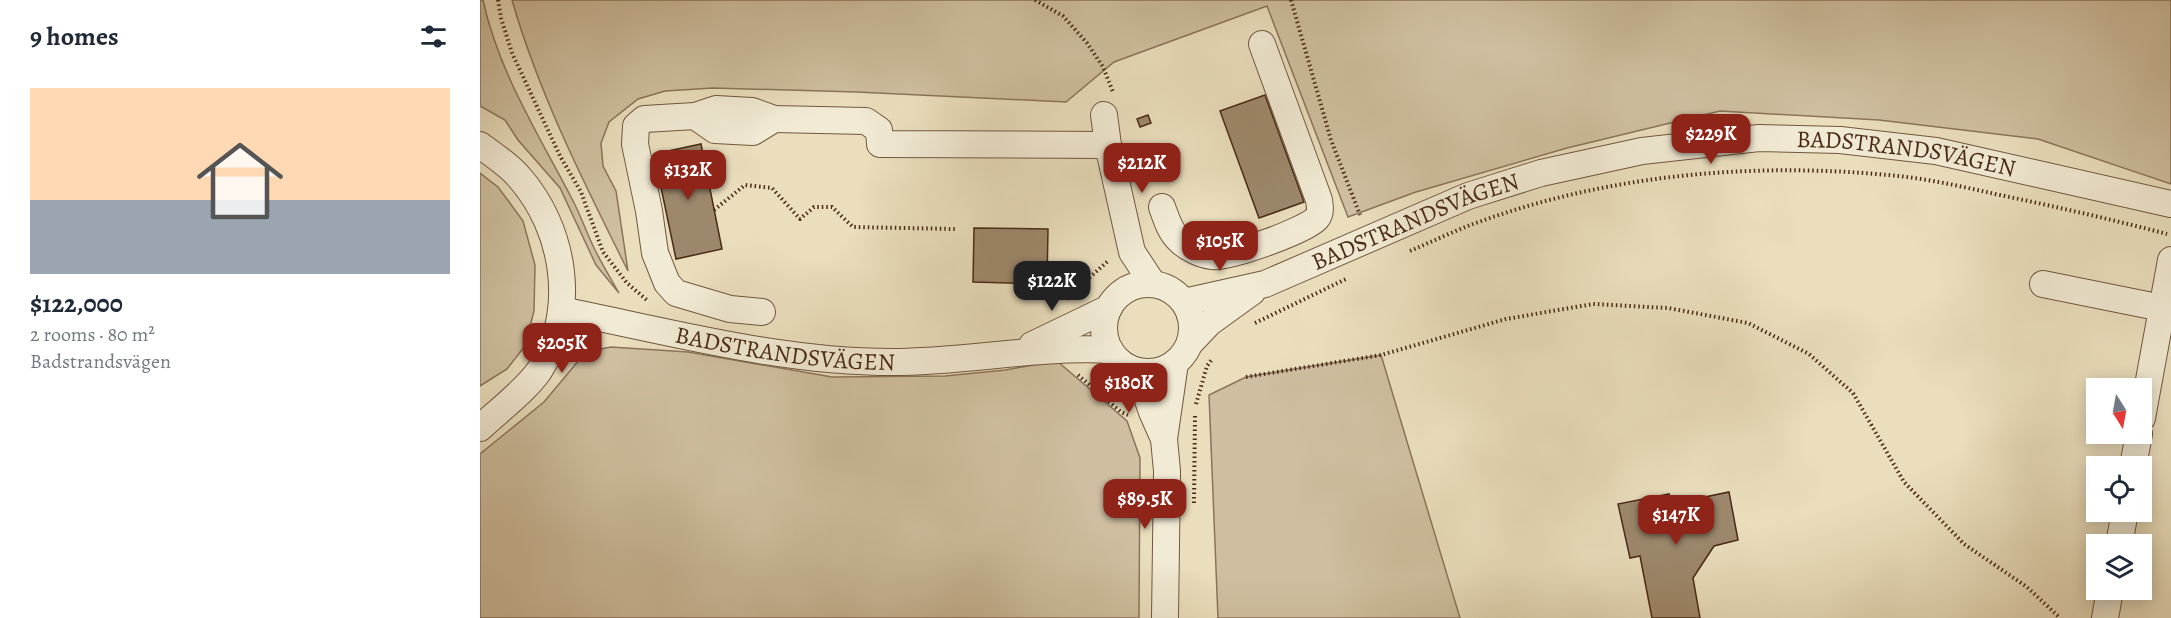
<!DOCTYPE html>
<html lang="en">
<head>
<meta charset="utf-8">
<style>
  body { margin:0; font-family:Alegreya,serif; background:#f2f2f3; color:#1f2937; height:100vh; display:flex; flex-direction:column; font-size:22px; white-space:nowrap }
  * { box-sizing:border-box; margin:0 }
  p { font-size:20px; color:#747a83 }
  .icon { flex:none; width:33px; height:33px; fill:none; stroke:currentColor; stroke-width:2; stroke-linecap:round; stroke-linejoin:round }
  .map { position:relative; flex:1; overflow:hidden }
  .panel { display:flex; flex-direction:column; background:#fff; width:480px }
  .panel>* { flex:none }
  .needle { width:39px; rotate:169deg }
  .controls { position:absolute; left:1606px; top:378px; display:grid; gap:12px }
  .controls a { display:grid; place-items:center; width:66px; height:66px; border-radius:0px; background:#fff; box-shadow:0 3px 15px #0003; font-size:30px }
  .price { position:absolute; translate:-50% -51px; padding:0 14px; border-radius:12px; background:#8f2418; color:#fff; font-size:20px; line-height:39px; filter:drop-shadow(0 2px 3px #0008) }
  .price::after { content:''; position:absolute; left:50%; top:36px; width:18px; height:14px; margin-left:-9px; background:inherit; clip-path:polygon(0 0,100% 0,50% 100%) }
  .price.on { background:#222; color:#fff }
  ul { padding:0; list-style:none }
  li { display:grid; align-content:center; gap:12px; height:318px; padding:0 30px }
  li+li { border-top:2px solid #e0e1e3 }
  li span { display:grid; place-items:center; height:186px; border-radius:0px; color:#555 }
  li>.icon { margin-inline-start:auto }
  span .icon { width:108px; height:108px; fill:#fffc; stroke-width:1 }
  li b { font-size:26px }
  h2 { display:flex; justify-content:space-between; align-items:center; height:72px; padding:0 30px; font-size:26px }
  main { display:flex; flex:1; min-height:0 }
  .map>svg:first-child { display:block }
  .green { fill:#cfbfa0; stroke:#8c745a; stroke-width:1.5 }
  .building { fill:#9d886c; stroke:#4a2a15; stroke-width:1.5 }
  .lines { fill:none; stroke-linecap:round; stroke-linejoin:round }
  .minor-casing { stroke:#72573f; stroke-width:28 }
  .path { stroke:#4a2a15; stroke-width:4; stroke-dasharray:1.5 3; stroke-linecap:butt }
  .minor { stroke:#f1ead4; stroke-width:26 }
  .labels { text-anchor:middle; stroke-width:5; stroke-linejoin:round; paint-order:stroke }
  .street-label { font-size:24px; fill:#4a2a15; stroke:#f1ead4 }
</style>
</head>
<body>
<main>
<section class="panel">
<h2>9 homes<svg class="icon" aria-label="filters" viewBox="0 0 24 24"><path d="M4 7h16M4 17h16"/><circle cx="9" cy="7" r="2"/><circle cx="15" cy="17" r="2"/></svg></h2>
<ul>
<li><span style="background:linear-gradient(#ffd9b3 60%,#9aa5b1 0)"><svg class="icon" aria-label="home" viewBox="0 0 24 24"><path d="M3 11l9-7 9 7M6 9v11h12V9"/></svg></span><div><b>$122,000</b><p>2 rooms · 80 m²</p><p>Badstrandsvägen</p></div></li>
</ul>
</section>
<div class="map">
<svg width="1691" height="618" viewBox="0 0 1691 618">
  <rect width="100%" height="100%" fill="#eadebd"/>
  <filter id="stains"><feTurbulence type="fractalNoise" baseFrequency=".00333" numOctaves="4"/><feColorMatrix values="0 0 0 0 .2 0 0 0 0 .09 0 0 0 0 .02 0 0 0 .5 -.17"/></filter>
  <radialGradient id="worn" r=".72"><stop offset=".6" stop-color="#630" stop-opacity="0"/><stop offset="1" stop-color="#630" stop-opacity=".3"/></radialGradient>
  <g class="green">
    <path d="M0,0H3C18,70 57,132 90,195C100,213 106,232 115,250C122,264 131,279 139,293L116,265L80,188L38,140L25,120L0,106Z"/>
    <path d="M32,0H1691V184L1558,139L1399,120L1240,111L1087,148L936,192L868,217L787,6L634,62L586,102L377,92L233,88L185,91L158,99L129,122L121,143L123,166L136,191L148,271C104,183 59,94 32,0Z"/>
    <polygon points="0,173 18,187 43,221 55,265 54,311 45,346 27,369 0,386"/>
    <polygon points="131,347 208,352 352,377 465,376 525,370 577,361 647,421 660,458 659,618 0,618 0,454 64,402 99,360 110,351"/>
    <polygon points="901,355 980,618 738,618 729,395 766,377"/>
  </g>
  <g class="building">
    <polygon points="785,95 824,202 779,218 740,111"/>
    <polygon points="668,115 671,123 660,127 657,119"/>
    <polygon points="221,144 242,249 196,259 174,154"/>
    <polygon points="494,228 568,229 567,284 493,282"/>
    <polygon points="1249,492 1258,540 1234,546 1213,578 1220,618 1172,618 1160,556 1150,558 1138,504 1189,494 1191,504"/>
  </g>
  <g class="lines">
    <g class="minor-casing">
      <g id="minor">
        <polyline points="624,115 628,145 652,252 673,284"/>
        <polyline points="215,116 235,130 273,132 294,119"/>
        <path d="M0,145C13,155 28,164 39,177C85,229 98,311 59,371C45,391 18,411 0,428"/>
        <path d="M682,207C686,218 690,232 699,240C707,248 721,255 732,256C750,258 827,230 837,218C841,213 840,206 839,200L782,44"/>
        <polyline points="1563,284 1682,308"/>
        <circle cx="668" cy="328" r="44"/>
        <path id="s1" d="M704,302L785,284L988,196L1061,173L1162,151L1279,138L1360,140L1456,151L1691,204"/>
        <path id="s2" d="M81,310C191,332 300,362 413,362C485,362 557,346 630,350"/>
        <polyline points="282,312 250,309 196,293 187,283 175,253 169,211 155,144 156,126 164,119 215,116 236,109 272,111 294,119 386,121 399,130 400,144 628,145"/>
        <polyline points="710,343 729,323 772,292"/>
        <polyline points="552,345 629,308"/>
        <polyline points="658,371 672,412 684,439"/>
        <polyline points="1662,418 1691,260"/>
        <polyline points="1653,466 1659,434"/>
        <polyline points="1639,544 1645,512"/>
        <polyline points="685,618 687,471 684,439 695,363"/>
        <polyline points="1625,618 1630,590"/>
      </g>
    </g>
    <g class="path">
      <polyline points="18,0 21,18 32,53 80,156 101,192 123,252 147,283 168,301"/>
      <polyline points="555,0 583,16 607,43 623,67 633,92"/>
      <polyline points="811,0 851,140 880,215"/>
      <polyline points="234,210 265,185 292,188 320,219 334,207 352,207 373,227 475,229"/>
      <path d="M930,251C951,242 972,232 993,224C1126,175 1268,162 1408,175C1444,178 1480,186 1515,194C1573,206 1630,219 1687,234"/>
      <polyline points="586,299 629,260"/>
      <polyline points="775,323 868,278"/>
      <polyline points="598,375 641,412 648,415"/>
      <polyline points="766,377 901,355 1026,319 1113,304 1188,308 1268,323 1329,354 1373,393 1424,482 1484,544 1547,587 1580,618"/>
      <polyline points="716,404 727,366 733,358"/>
      <polyline points="714,503 715,414"/>
    </g>
    <use href="#minor" class="minor"/>
  </g>
  <g class="labels">
    <g class="street-label">
      <text dy="8" stroke="none"><textPath href="#s1" startOffset="750">BADSTRANDSVÄGEN</textPath></text>
      <text dy="8" stroke="none"><textPath href="#s1" startOffset="246">BADSTRANDSVÄGEN</textPath></text>
      <text dy="8" stroke="none"><textPath href="#s2" startOffset="228">BADSTRANDSVÄGEN</textPath></text>
    </g>
  </g>
  <rect width="100%" height="100%" filter="url(#stains)"/>
  <rect width="100%" height="100%" fill="url(#worn)"/>
</svg>
<div class="controls">
<a><svg class="needle" viewBox="-14 -14 28 28"><path d="M0-13l5 13h-10z" fill="#e53935"/><path d="M0 13l5-13h-10z" fill="#747a83"/></svg></a>
<a><svg class="icon" aria-label="locate" viewBox="0 0 24 24"><circle cx="12" cy="12" r="6"/><path d="M12 2v4M12 18v4M2 12h4M18 12h4"/></svg></a>
<a><svg class="icon" aria-label="layers" viewBox="0 0 24 24"><path d="M12 4l9 5-9 5-9-5zM3 14l9 5 9-5"/></svg></a>
</div>
<b class="price" style="left:1231px;top:165px">$229K</b>
<b class="price" style="left:662px;top:194px">$212K</b>
<b class="price" style="left:208px;top:201px">$132K</b>
<b class="price" style="left:740px;top:272px">$105K</b>
<b class="price on" style="left:572px;top:312px">$122K</b>
<b class="price" style="left:82px;top:374px">$205K</b>
<b class="price" style="left:649px;top:414px">$180K</b>
<b class="price" style="left:665px;top:530px">$89.5K</b>
<b class="price" style="left:1196px;top:546px">$147K</b>
</div>
</main>
</body>
</html>
